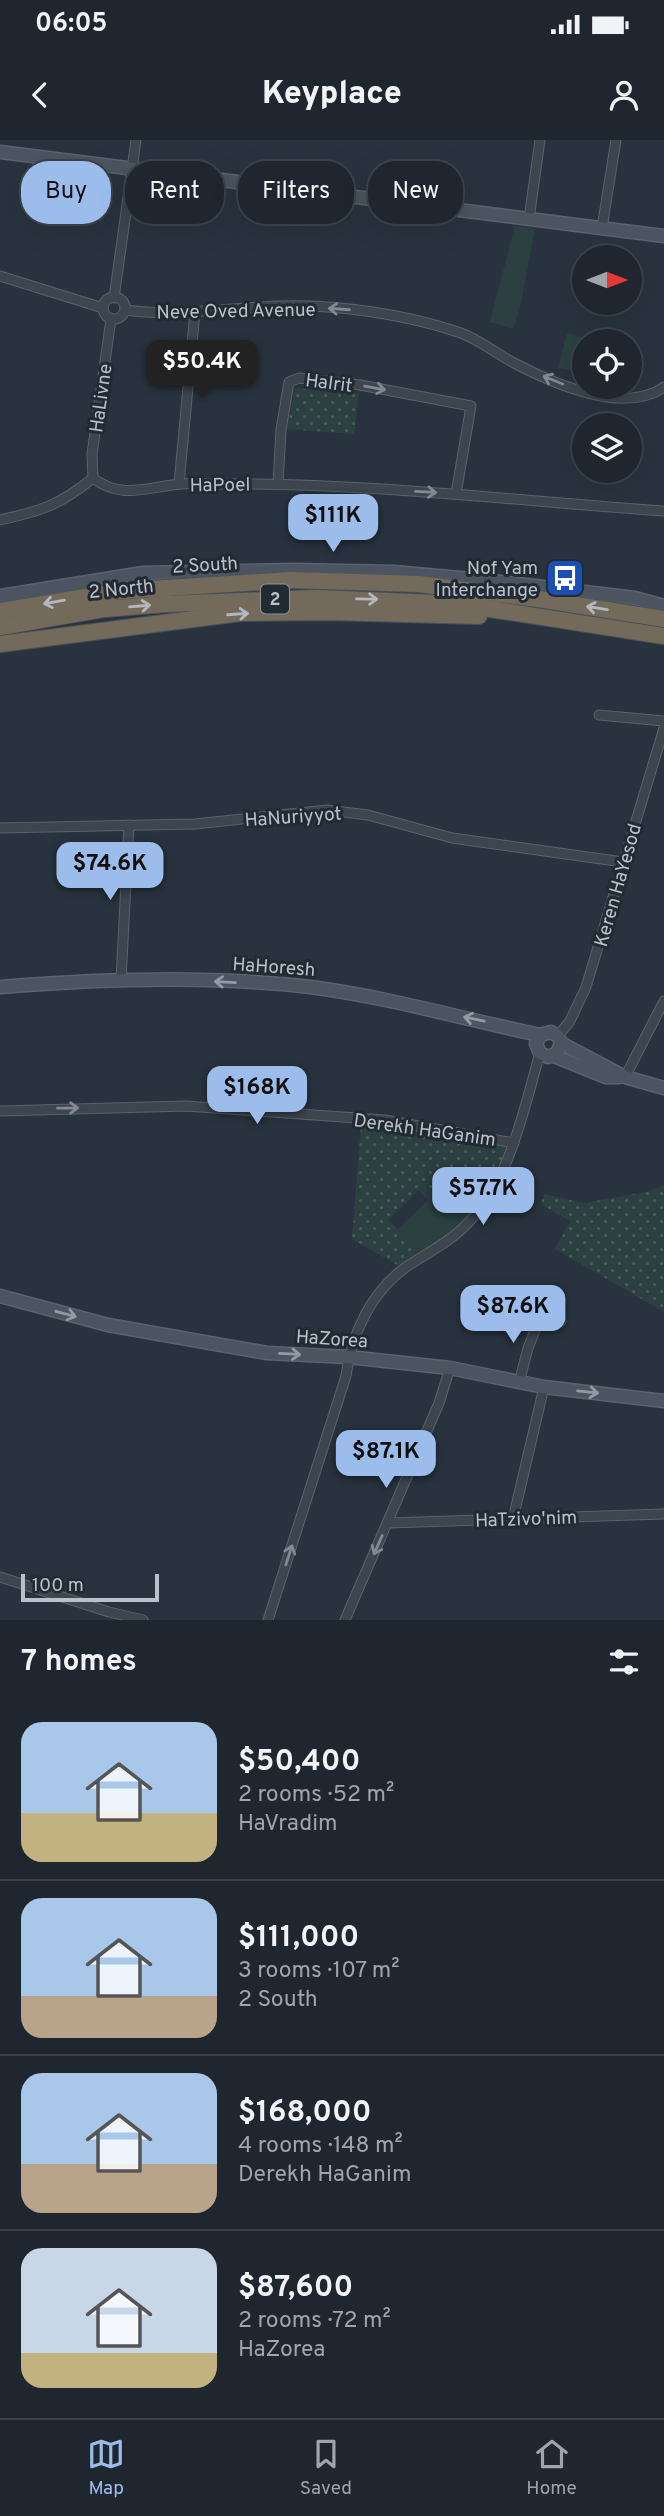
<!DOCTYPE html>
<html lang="en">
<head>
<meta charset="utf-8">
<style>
  body { margin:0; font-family:Overpass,sans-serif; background:#2c323b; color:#f1f3f6; height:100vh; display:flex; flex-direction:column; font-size:26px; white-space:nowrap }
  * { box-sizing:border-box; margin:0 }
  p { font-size:23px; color:#a1a5aa }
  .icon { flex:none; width:38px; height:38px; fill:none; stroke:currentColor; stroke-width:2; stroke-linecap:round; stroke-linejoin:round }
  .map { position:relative; height:1480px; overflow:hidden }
  .panel { display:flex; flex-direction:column; background:#1f262f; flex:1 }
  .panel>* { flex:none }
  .banner { position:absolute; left:21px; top:21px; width:623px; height:63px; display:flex; gap:14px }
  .needle { width:46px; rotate:90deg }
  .controls { position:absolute; left:572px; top:105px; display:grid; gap:14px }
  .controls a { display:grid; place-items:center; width:70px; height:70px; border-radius:50%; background:#1f262f; box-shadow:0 7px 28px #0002,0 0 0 2px #3c434b; font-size:35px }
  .scale { position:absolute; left:21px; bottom:18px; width:138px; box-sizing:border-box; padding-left:7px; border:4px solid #bac0c9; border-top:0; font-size:19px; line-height:24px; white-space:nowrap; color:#bac0c9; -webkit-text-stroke:5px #222a34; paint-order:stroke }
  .price { position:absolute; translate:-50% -60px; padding:0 16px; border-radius:14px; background:#9cbdec; color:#111; font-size:23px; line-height:46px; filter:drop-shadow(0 2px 4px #0008) }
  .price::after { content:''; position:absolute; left:50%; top:42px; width:21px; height:16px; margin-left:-10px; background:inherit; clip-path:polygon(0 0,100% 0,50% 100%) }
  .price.on { background:#222; color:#fff }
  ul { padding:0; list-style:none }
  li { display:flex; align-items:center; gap:21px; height:175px; padding:0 21px }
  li+li { border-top:2px solid #3c434b }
  li span { display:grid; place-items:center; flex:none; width:196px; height:140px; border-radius:21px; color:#555 }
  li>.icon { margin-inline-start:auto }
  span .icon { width:84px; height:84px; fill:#fffc; stroke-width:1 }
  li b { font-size:30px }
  h2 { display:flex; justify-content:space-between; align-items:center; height:84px; padding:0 21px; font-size:30px }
  .pill { padding:0 24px; border-radius:28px; background:#1f262f; box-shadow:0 7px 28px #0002,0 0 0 2px #3c434b; font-size:24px; line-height:63px }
  .pill.on { background:#9cbdec; color:#111 }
  .status { display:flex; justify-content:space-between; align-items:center; height:49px; padding:0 35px; background:#1f262f; direction:ltr }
  .status svg { height:19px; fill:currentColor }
  header { display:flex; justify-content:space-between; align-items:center; height:91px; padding:0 21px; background:#1f262f; font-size:32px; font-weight:800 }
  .menu { display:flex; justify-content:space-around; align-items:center; height:98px; border-top:2px solid #3c434b; background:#1f262f; font-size:19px; color:#a1a5aa }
  .menu a { display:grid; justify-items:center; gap:4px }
  .menu .on { color:#9cbdec }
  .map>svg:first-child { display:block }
  .green { fill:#2c4041 }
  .park { fill:url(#park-dots) }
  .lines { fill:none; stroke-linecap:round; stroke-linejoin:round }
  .street-casing { stroke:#5b636c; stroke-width:11 }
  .secondary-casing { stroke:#5b636c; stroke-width:15 }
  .highway-casing { stroke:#485059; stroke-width:18 }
  .street { stroke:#3d454f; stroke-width:9 }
  .secondary { stroke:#4c5461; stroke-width:12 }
  .highway { stroke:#746a5b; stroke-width:16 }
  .oneway { stroke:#828992 }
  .oneway2 { stroke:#b3b7be }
  .oneway3 { stroke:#949aa5 }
  .labels { text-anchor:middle; stroke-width:6; stroke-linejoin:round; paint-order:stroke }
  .shield { fill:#222a34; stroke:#8c939c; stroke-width:2 }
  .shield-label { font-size:18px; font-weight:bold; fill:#bac0c9 }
  .street-label { font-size:19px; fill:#bac0c9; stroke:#222a34 }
  .poi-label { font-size:19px; fill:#bac0c9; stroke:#222a34; text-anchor:end }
</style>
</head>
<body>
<div class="status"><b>06:05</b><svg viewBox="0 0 49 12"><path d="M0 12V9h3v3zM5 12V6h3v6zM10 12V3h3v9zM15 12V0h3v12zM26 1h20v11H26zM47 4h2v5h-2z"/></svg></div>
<header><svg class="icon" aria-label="back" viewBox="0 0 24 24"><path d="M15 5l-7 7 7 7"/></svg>Keyplace<svg class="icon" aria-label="person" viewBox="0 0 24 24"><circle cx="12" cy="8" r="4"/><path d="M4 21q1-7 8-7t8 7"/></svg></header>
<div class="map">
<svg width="664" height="1480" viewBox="0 0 664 1480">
  <defs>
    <pattern id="park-dots" width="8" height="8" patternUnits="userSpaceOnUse" patternTransform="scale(1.75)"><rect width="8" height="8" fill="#2c4041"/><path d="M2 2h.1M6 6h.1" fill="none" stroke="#485a5b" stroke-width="1.8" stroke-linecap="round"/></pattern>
  </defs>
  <rect width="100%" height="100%" fill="#29333f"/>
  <g class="green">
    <polygon points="515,86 535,89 520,167 513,189 490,182"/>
    <polygon points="567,193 598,201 584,201 584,234 558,228"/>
    <polygon points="423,1046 481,1061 464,1082 425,1114 398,1089 428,1060 419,1050"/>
  </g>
  <g class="park">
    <polygon points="295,248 359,253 354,294 287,289"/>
    <polygon points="361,985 384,986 508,1006 496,1038 481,1061 423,1046 388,1080 425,1114 399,1126 352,1099"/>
    <polygon points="664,1045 664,1172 555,1109 570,1081 541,1064 544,1054 584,1063 646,1052"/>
  </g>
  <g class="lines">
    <g class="street-casing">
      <g id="street">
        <polyline points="529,79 540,0"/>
        <polyline points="602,88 616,0"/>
        <polyline points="0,136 103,168"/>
        <circle cx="114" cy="168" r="11"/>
        <polyline points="114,158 136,0"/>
        <path d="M125,170C176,177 228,168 279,166C336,164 404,174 458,192C480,199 497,215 518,225C557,245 625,275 664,247"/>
        <path d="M93,338C121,360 148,347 180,344C194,343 208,344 222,344C370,343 517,361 664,371"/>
        <polyline points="93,338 92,314 111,179"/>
        <polyline points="179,344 195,172"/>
        <polyline points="278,344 281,290 289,242 299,238 360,245 471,266 456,354"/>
        <path d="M0,380C41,371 60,365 93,338"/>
        <polyline points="599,575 664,581"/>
        <polyline points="0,688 195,684 327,670 368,675 452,698 623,722"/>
        <polyline points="121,840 129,685"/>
        <polyline points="558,896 570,881 586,847 664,588"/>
        <polyline points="625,937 664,861"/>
        <polyline points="0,971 186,966 385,980 514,1003"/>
        <polyline points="530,1176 561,1181"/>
        <polyline points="519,1243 528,1208 540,1178"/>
        <polyline points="513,1379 544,1247"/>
        <polyline points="388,1383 664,1374"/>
        <polyline points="0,1437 109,1472 143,1480"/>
        <path d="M268,1480L346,1236C351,1195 371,1152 406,1127C427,1113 450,1102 467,1084C511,1038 523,972 540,913"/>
        <polyline points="345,1480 439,1263 450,1228"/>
      </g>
    </g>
    <g class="secondary-casing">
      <g id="secondary">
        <polyline points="0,12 664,96"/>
        <polyline points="0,456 143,433 294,430 394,432 493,441 635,458 664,466"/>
        <path d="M0,847C101,839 210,835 310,847C388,857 463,879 540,895"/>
        <polyline points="561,903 557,913 548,917 540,913 536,904 540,895 551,892 558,896 561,903 625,937 664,948"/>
        <polyline points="554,916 606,937 619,937"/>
        <polyline points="0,1156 108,1185 267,1213 348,1217 450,1228 544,1247 664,1261"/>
      </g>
    </g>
    <g class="highway-casing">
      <g id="highway">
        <polyline points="0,471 121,451 291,440 419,444 545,460 664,479"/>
        <polyline points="0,487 104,469 166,464 317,458 458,464 664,496"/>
        <polyline points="0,504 240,473 330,472 479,476"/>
      </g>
    </g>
    <use href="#street" class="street"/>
    <use href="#secondary" class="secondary"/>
    <use href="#highway" class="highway"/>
  </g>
  <defs><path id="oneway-shaft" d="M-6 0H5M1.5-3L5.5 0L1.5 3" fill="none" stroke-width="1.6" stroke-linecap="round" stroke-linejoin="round" transform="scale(1.75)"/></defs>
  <g class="oneway">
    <use href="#oneway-shaft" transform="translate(339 169) rotate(-176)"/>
    <use href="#oneway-shaft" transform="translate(553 240) rotate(-158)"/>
    <use href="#oneway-shaft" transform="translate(375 248) rotate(10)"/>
    <use href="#oneway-shaft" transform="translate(426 352) rotate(3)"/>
    <use href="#oneway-shaft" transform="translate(68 968) rotate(-1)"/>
    <use href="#oneway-shaft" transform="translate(378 1405) rotate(114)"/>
    <use href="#oneway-shaft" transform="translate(289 1415) rotate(-72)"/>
  </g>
  <g class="oneway2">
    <use href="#oneway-shaft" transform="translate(367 459) rotate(1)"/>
    <use href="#oneway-shaft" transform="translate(54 462) rotate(170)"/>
    <use href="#oneway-shaft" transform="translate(140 466) rotate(-5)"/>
    <use href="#oneway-shaft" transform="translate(597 468) rotate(-171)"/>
    <use href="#oneway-shaft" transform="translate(238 474) rotate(-4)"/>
  </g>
  <g class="oneway3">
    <use href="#oneway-shaft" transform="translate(225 842) rotate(-177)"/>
    <use href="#oneway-shaft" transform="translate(474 879) rotate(-168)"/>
    <use href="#oneway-shaft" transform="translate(66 1174) rotate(15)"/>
    <use href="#oneway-shaft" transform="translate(290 1214) rotate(3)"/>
    <use href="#oneway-shaft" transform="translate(588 1252) rotate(6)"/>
  </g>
  <defs>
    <g id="bus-square" transform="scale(2.0125)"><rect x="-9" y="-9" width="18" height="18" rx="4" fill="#1a4fb4" stroke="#222a34"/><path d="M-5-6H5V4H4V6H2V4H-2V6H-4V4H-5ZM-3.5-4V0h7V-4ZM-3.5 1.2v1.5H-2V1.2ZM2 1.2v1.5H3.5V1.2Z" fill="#fff"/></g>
  </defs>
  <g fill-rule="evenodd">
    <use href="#bus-square" x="565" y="438"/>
  </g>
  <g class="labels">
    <rect class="shield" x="261" y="444.5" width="28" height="29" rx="5"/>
    <g class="shield-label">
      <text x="275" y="465">2</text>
    </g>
    <g class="street-label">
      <text transform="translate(236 170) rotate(-1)" y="7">Neve Oved Avenue</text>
      <text transform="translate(329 242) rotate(7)" y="7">HaIrit</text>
      <text transform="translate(100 258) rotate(-82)" y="7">HaLivne</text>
      <text transform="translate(220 344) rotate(-1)" y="7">HaPoel</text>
      <text transform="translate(205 424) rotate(-3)" y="7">2 South</text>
      <text transform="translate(121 448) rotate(-6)" y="7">2 North</text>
      <text transform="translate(293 676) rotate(-4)" y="7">HaNuriyyot</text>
      <text transform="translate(617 745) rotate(-74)" y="7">Keren HaYesod</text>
      <text transform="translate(274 826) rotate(4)" y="7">HaHoresh</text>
      <text transform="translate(425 989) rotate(8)" y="7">Derekh HaGanim</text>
      <text transform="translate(332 1198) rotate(4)" y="7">HaZorea</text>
      <text transform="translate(526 1378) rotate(-2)" y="7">HaTzivo'nim</text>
    </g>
    <g class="poi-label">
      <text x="538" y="434">Nof Yam<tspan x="538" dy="22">Interchange</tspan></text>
    </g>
  </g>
</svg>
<div class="controls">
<a><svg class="needle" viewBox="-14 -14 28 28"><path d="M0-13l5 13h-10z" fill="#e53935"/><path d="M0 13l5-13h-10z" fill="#a1a5aa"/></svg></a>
<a><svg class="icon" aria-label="locate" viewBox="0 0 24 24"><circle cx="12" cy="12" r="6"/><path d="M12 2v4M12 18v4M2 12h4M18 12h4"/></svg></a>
<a><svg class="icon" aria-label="layers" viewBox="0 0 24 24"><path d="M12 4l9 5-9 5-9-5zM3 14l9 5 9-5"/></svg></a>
</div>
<div class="scale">100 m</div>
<b class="price on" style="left:202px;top:260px">$50.4K</b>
<b class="price" style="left:333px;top:414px">$111K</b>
<b class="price" style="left:110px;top:762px">$74.6K</b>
<b class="price" style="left:257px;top:986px">$168K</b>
<b class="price" style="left:483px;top:1087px">$57.7K</b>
<b class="price" style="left:513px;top:1205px">$87.6K</b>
<b class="price" style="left:386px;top:1350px">$87.1K</b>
<div class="banner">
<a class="pill on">Buy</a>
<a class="pill">Rent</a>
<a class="pill">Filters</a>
<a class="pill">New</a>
</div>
</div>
<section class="panel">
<h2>7 homes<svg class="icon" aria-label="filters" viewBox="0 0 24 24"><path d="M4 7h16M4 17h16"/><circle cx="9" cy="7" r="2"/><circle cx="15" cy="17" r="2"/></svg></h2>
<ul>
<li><span style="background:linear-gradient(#a9c7e8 65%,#c2b280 0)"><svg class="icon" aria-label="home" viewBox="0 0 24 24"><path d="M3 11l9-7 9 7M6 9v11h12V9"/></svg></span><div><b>$50,400</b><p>2 rooms · 52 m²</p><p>HaVradim</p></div></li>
<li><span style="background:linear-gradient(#a9c7e8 70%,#b9a48a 0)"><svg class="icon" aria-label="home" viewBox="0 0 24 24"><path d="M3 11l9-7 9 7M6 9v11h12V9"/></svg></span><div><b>$111,000</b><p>3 rooms · 107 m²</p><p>2 South</p></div></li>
<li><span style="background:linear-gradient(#a9c7e8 65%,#b9a48a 0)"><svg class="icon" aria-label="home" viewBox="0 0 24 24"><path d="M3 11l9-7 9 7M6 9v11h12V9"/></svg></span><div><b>$168,000</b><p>4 rooms · 148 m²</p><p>Derekh HaGanim</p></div></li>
<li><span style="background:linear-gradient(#c9d6e8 75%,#c2b280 0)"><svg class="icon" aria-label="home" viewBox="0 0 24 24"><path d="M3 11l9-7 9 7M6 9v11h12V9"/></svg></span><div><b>$87,600</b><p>2 rooms · 72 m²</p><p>HaZorea</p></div></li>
</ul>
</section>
<nav class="menu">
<a class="on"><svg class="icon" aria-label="map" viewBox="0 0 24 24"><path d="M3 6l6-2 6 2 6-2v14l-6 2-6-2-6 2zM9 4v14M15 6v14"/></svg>Map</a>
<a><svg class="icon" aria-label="saved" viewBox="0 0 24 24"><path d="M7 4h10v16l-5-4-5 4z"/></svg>Saved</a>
<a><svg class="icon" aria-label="home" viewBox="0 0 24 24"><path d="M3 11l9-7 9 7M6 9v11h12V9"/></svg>Home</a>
</nav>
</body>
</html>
